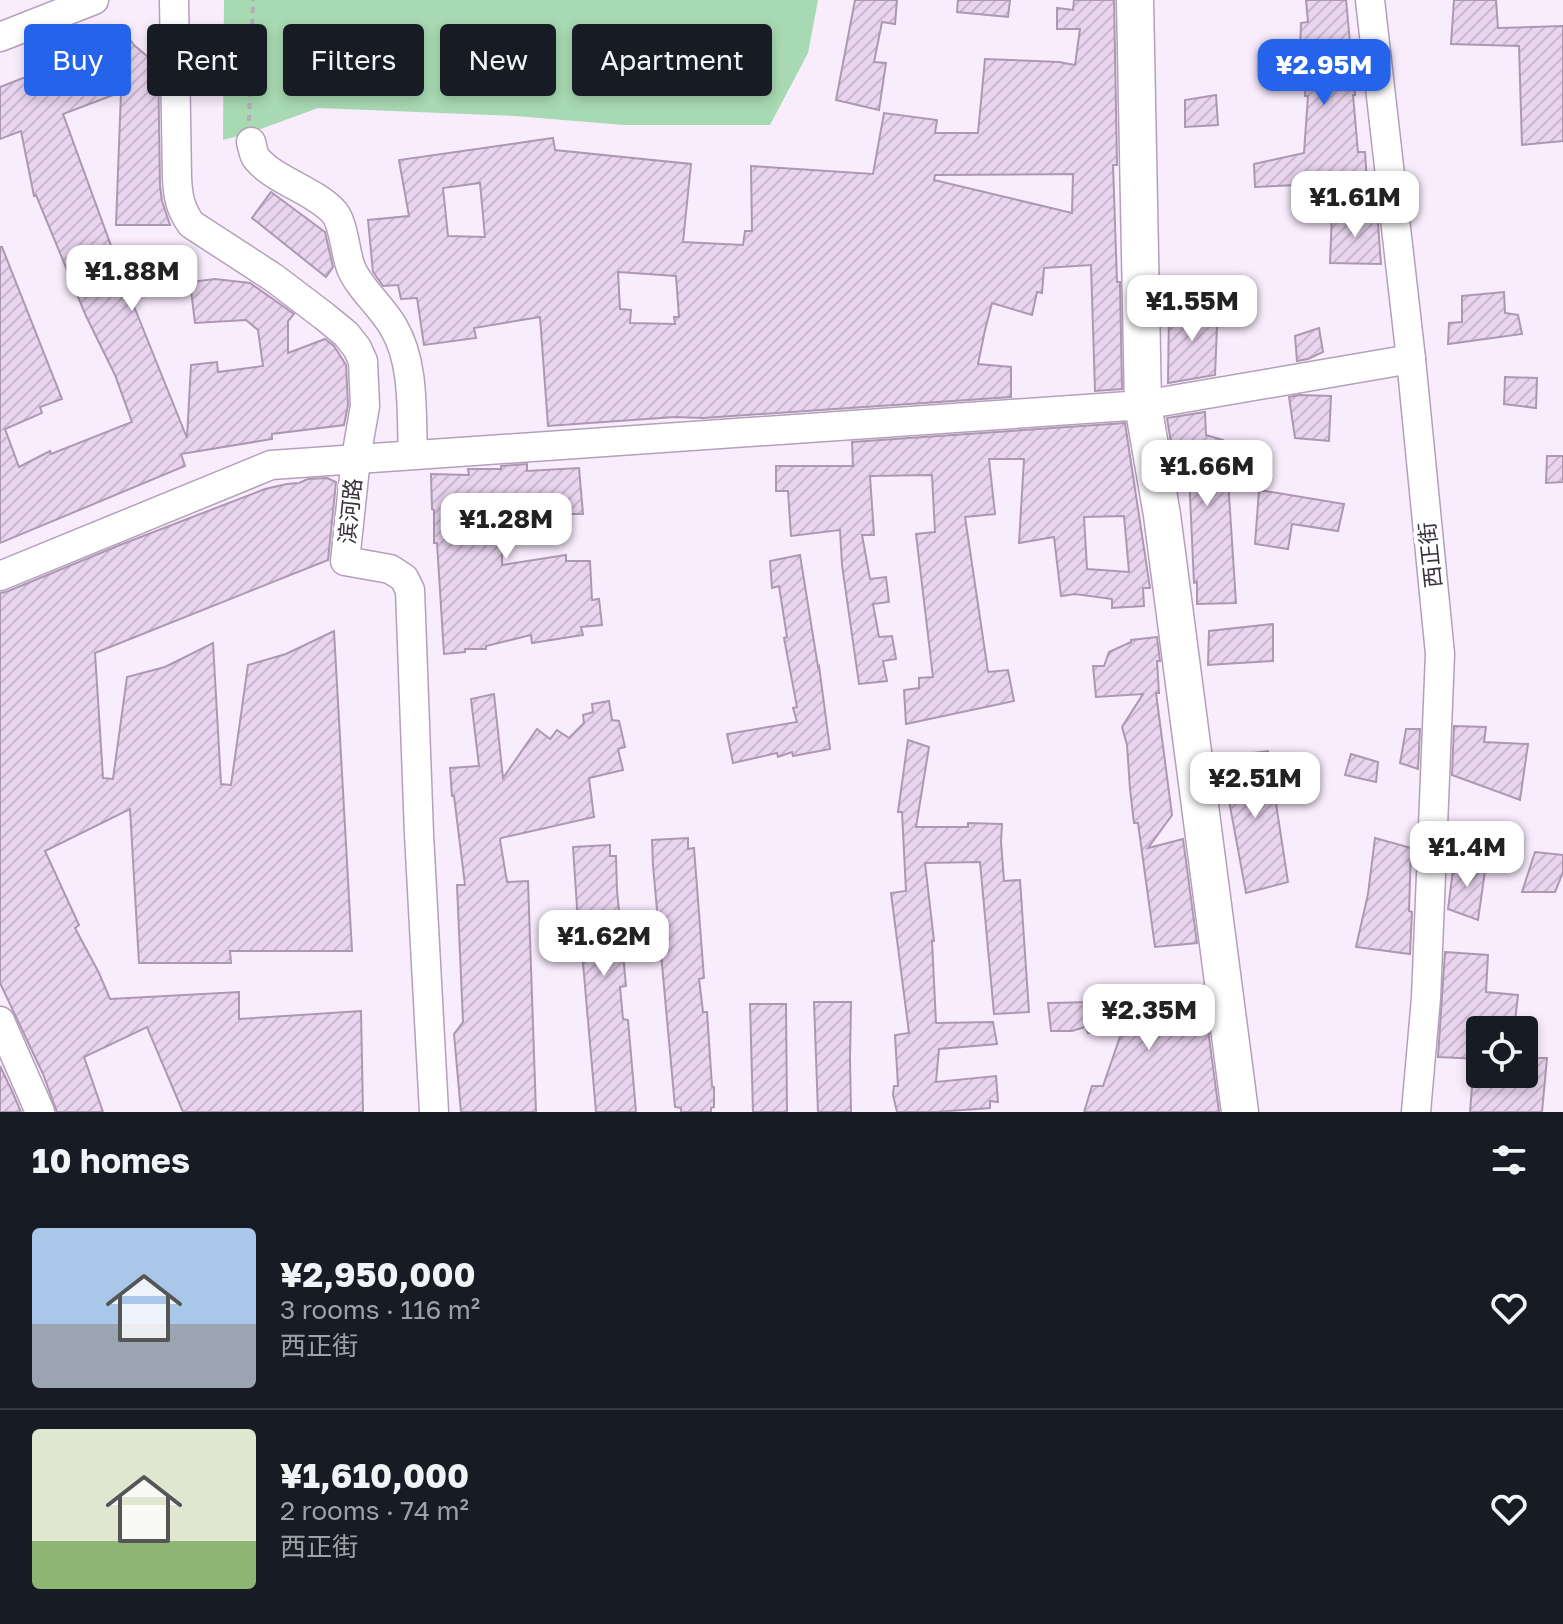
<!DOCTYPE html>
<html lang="en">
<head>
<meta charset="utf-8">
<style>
  body { margin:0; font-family:"Golos Text","Noto Sans SC",sans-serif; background:#242831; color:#f1f3f6; height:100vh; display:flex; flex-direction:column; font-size:30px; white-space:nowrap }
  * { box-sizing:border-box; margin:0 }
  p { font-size:26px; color:#9ea1a6 }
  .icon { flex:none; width:44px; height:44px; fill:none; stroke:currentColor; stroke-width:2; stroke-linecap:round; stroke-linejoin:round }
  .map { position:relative; height:1112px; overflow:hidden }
  .drawer { display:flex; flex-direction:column; background:#171b24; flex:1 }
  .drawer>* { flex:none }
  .hud { position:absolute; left:24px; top:24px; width:800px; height:72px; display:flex; gap:16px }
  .fabs { position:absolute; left:1466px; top:1016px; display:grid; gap:16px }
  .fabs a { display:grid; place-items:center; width:72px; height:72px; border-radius:8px; background:#171b24; box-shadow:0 4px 12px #0003; font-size:40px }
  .price { position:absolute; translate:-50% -68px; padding:0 18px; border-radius:16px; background:#fff; color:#222; font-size:26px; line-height:52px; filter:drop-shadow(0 2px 4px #0008) }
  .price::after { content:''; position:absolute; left:50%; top:48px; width:24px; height:18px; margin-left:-12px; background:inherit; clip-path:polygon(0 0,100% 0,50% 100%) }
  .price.selected { background:#2563eb; color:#fff }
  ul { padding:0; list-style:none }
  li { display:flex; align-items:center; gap:24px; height:200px; padding:0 32px }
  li+li { border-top:2px solid #363941 }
  li span { display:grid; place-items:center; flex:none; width:224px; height:160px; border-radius:8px; color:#555 }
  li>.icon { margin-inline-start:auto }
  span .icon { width:96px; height:96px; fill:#fffc; stroke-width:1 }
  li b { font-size:34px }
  h2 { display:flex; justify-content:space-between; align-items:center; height:96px; padding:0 32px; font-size:34px }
  .chip { padding:0 28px; border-radius:8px; background:#171b24; box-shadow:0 4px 12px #0003; font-size:28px; line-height:72px }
  .chip.selected { background:#2563eb; color:#fff }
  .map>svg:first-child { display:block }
  .green { fill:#a7d9b2 }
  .building { fill:url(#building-hatch); stroke:#ac98b1; stroke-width:2; fill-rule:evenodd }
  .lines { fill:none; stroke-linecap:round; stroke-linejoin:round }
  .minor-casing { stroke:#b4a0b9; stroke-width:31 }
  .major-casing { stroke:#b4a0b9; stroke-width:39 }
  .path { stroke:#b6abba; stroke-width:4; stroke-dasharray:6 6; stroke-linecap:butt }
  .minor { stroke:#fff; stroke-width:28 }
  .major { stroke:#fff; stroke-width:36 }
  .labels { text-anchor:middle; stroke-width:8; stroke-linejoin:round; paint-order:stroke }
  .street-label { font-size:22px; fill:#38303b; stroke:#fff }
</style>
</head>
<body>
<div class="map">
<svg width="1563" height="1112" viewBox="0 0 1563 1112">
  <defs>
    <pattern id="building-hatch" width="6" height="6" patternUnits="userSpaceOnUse" patternTransform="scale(2)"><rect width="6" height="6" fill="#ead5ef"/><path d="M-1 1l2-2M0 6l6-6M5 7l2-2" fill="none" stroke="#c9b7ce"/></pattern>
  </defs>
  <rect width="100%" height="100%" fill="#f9ecfd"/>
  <polygon class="green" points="224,0 818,0 808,53 770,125 624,125 515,116 318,108 250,133 223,140"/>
  <g class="building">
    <polygon points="855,0 897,0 895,24 882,22 874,62 886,63 879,110 836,100"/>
    <polygon points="958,0 1010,0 1008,17 957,12"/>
    <path d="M1074,0H1114L1117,165H1113L1117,282H1120L1122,389L1095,391L1091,265L1044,268L1042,293L1037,292L1032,315L992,303L985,330L978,364L1011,367V397L703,418L675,417L548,426L540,317L474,328L476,338L424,345L417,298L401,299L398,285L383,286L373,272L368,220L409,216L399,160L553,138L555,150L691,164L683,242L743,245L745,231H752L751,166L873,174L884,113L937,120L935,133H978L985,59L1059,62L1075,65L1080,29H1057V8L1073,10ZM1073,174L1072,213L934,180L935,175ZM480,183L485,237L448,236L443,188ZM618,272L676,276L679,317H674L675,324L630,323L631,310L620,309Z"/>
    <polygon points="1306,0 1346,0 1355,95 1353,95 1358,152 1365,152 1367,181 1297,183 1297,185 1255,187 1254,164 1304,153 1308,96 1305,96 1308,48 1300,49 1301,23 1308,22"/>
    <polygon points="1454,0 1496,0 1498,28 1563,26 1563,141 1522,145 1519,46 1451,44"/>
    <polygon points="126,34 134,45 147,56 158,60 160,186 162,201 170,225 116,225 121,92 63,114 125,284 187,438 191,365 217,362 218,372 263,366 258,330 246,320 195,323 190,282 215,279 250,283 294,314 288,321 288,353 325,339 334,346 346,365 348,405 344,425 272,434 272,439 181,454 185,466 0,543 0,247 2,247 62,399 40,407 42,413 5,429 19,467 50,451 51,454 132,422 115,375 86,316 36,195 34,196 21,131 0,139 0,87 87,53"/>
    <polygon points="1216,95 1218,125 1185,127 1185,100"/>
    <polygon points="271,192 325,232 333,267 326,277 252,218"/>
    <polygon points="1377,211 1381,264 1330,263 1332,214"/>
    <polygon points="1504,292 1505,313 1518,315 1522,334 1448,344 1449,323 1462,322 1462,296"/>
    <polygon points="1218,303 1215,375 1168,383 1169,311"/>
    <polygon points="1319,328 1323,352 1308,359 1297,361 1295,336"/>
    <polygon points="1505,377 1537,378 1536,408 1504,404"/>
    <polygon points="1299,395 1331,396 1329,441 1295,438 1289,397"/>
    <polygon points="1205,412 1206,435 1223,440 1228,480 1236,603 1197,604 1197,582 1194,583 1188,452 1173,455 1167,418"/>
    <path d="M1125,423L1150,588H1143L1144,606L1112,608V599L1075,594L1061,596L1054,537L1019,543L1024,459H989L995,514L965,517L988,672L1008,670L1014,701L906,724L904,690L919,688V678L933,677L916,534L935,532L932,475L870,476L874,535H862L870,579L886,577L889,602L873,604L879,637L892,636L896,659L883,661L887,681L859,684L842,565L840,530L791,536L788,491H776V466H853L852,442ZM1124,516L1129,572L1087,569L1084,517Z"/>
    <polygon points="1547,456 1563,456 1563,482 1546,483"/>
    <polygon points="527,464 527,471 579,468 583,514 561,514 562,518 544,520 543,515 534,516 533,501 502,503 502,565 566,555 566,561 590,561 592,600 599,599 602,625 581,627 583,635 532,643 531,635 486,646 486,649 465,649 465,652 444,654 437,543 434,543 434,510 432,509 431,474 469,475 468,469 501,469 501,466"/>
    <polygon points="327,478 336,482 328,560 95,653 103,778 113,779 127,677 165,667 213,643 221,784 231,785 248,665 286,654 334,631 352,951 230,951 231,963 139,963 130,809 45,851 79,925 75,928 99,973 110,999 239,992 239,1019 361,1011 363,1112 183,1112 147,1027 84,1057 103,1112 57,1112 43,1074 0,983 0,593 6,592 120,545 265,489 287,484 299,483 308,479"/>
    <polygon points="1259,490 1344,504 1338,531 1292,524 1288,549 1255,544"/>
    <polygon points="800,555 818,667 819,666 830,749 793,756 792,752 778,757 777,753 733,763 727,734 797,722 793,708 797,707 784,638 787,637 779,586 772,588 770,561"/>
    <polygon points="1273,624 1273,661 1208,665 1209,631"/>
    <polygon points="1157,637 1160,661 1157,661 1159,693 1156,693 1172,815 1148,848 1183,839 1197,943 1155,947 1138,823 1134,823 1130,789 1127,745 1122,727 1143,694 1096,697 1093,666 1104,666 1109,652 1131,642 1131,640"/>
    <polygon points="494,694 503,778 537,729 550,739 557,730 569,738 584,723 583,715 593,712 592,704 609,701 612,720 619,721 625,747 618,749 623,770 589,778 594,817 501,838 500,840 507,882 528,881 536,1112 461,1112 454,1034 463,1022 457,885 465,885 454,796 452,796 450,768 479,766 471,699"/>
    <polygon points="1454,726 1486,727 1484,742 1528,744 1520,800 1452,775"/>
    <polygon points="1406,729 1420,729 1418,769 1400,763"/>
    <polygon points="908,740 929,747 916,827 968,827 968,823 1002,824 1001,842 1004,881 1020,880 1029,1012 994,1014 980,862 925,863 934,941 932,941 936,1023 993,1022 997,1044 939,1049 936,1082 996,1076 998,1102 990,1101 990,1108 936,1112 897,1112 893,1095 894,1086 898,1086 895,1035 909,1033 891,893 906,891 902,812 898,812"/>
    <polygon points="1268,751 1288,882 1246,893 1221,757"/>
    <polygon points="1351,754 1378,762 1376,782 1345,775"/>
    <polygon points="688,838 688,849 694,848 704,978 699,979 703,1012 707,1012 712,1086 714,1087 714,1107 711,1108 711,1112 681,1112 681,1108 675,1107 653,866 652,840"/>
    <polygon points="1375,838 1411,848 1409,911 1412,912 1410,954 1356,947 1368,894"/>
    <polygon points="610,845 610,856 616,856 617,890 626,986 620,987 623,1019 628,1020 636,1112 596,1112 582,952 580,953 573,847"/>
    <polygon points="1535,852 1563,855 1563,872 1555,892 1522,892"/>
    <polygon points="1454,862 1486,864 1478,920 1448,909"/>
    <polygon points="1445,952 1488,955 1486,992 1518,995 1514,1030 1480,1030 1480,1059 1438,1057"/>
    <polygon points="1202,985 1219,1112 1084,1112 1092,1086 1103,1086 1122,1031 1088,1033 1085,1027 1072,1031 1051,1031 1048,1003 1096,1002 1179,994 1179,987"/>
    <polygon points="814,1002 851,1002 850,1059 851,1112 818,1112"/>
    <polygon points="750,1004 786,1004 787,1112 753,1112"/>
    <polygon points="1524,1058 1547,1058 1542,1112 1470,1112 1473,1074 1524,1074"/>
    <polygon points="0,1066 12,1091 21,1112 0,1112"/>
  </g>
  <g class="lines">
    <g class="minor-casing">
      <g id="minor">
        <path d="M174,0L177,178C178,197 180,208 191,224L274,278L324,316L346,334L357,348L363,361L365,406L356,458L345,561L390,569L404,578L410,590L419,834L434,1112"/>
        <polyline points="1370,0 1411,359 1440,654 1426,998 1416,1112"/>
        <polyline points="0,37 94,0"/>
        <path d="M251,142C253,148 253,155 257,159C274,180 313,190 333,211C344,222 345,253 351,268C359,288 383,308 394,328C415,364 411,413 413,454"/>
        <polyline points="0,576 271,465 1143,405 1411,359"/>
        <polyline points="0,1021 40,1112"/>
      </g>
    </g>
    <g class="major-casing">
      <polyline id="major" points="1135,0 1143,405 1162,515 1240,1112"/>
    </g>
    <polyline class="path" points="249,121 253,0"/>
    <use href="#minor" class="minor"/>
    <use href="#major" class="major"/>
  </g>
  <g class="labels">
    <g class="street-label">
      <text transform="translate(350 511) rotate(-84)" y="8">滨河路</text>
      <text transform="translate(1430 555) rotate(-96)" y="8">西正街</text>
    </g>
  </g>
</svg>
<div class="fabs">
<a><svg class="icon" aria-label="locate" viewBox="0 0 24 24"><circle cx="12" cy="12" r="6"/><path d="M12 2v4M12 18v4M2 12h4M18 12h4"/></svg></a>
</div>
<b class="price selected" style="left:1324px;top:107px">¥2.95M</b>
<b class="price" style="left:1355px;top:239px">¥1.61M</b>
<b class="price" style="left:132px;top:313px">¥1.88M</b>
<b class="price" style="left:1192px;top:343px">¥1.55M</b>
<b class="price" style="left:1207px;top:508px">¥1.66M</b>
<b class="price" style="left:506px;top:561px">¥1.28M</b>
<b class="price" style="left:1255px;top:820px">¥2.51M</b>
<b class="price" style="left:1467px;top:889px">¥1.4M</b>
<b class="price" style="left:604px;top:978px">¥1.62M</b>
<b class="price" style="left:1149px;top:1052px">¥2.35M</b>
<div class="hud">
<a class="chip selected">Buy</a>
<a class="chip">Rent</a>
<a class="chip">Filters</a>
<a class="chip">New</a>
<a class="chip">Apartment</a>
</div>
</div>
<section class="drawer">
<h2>10 homes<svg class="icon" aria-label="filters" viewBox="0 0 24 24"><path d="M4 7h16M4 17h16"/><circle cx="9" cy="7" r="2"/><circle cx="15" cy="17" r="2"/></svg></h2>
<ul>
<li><span style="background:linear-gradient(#a9c7e8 60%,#9aa5b1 0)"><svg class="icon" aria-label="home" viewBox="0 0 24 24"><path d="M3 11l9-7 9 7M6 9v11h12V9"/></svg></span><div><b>¥2,950,000</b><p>3 rooms · 116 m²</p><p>西正街</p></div><svg class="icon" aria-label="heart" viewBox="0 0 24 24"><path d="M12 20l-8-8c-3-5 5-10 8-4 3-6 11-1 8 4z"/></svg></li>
<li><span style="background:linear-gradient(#dfe7d0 70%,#8fb573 0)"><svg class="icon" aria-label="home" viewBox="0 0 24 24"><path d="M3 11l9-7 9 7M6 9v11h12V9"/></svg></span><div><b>¥1,610,000</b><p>2 rooms · 74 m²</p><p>西正街</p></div><svg class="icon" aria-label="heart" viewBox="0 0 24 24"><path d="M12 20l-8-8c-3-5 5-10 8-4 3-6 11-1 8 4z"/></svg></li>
</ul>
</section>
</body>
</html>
